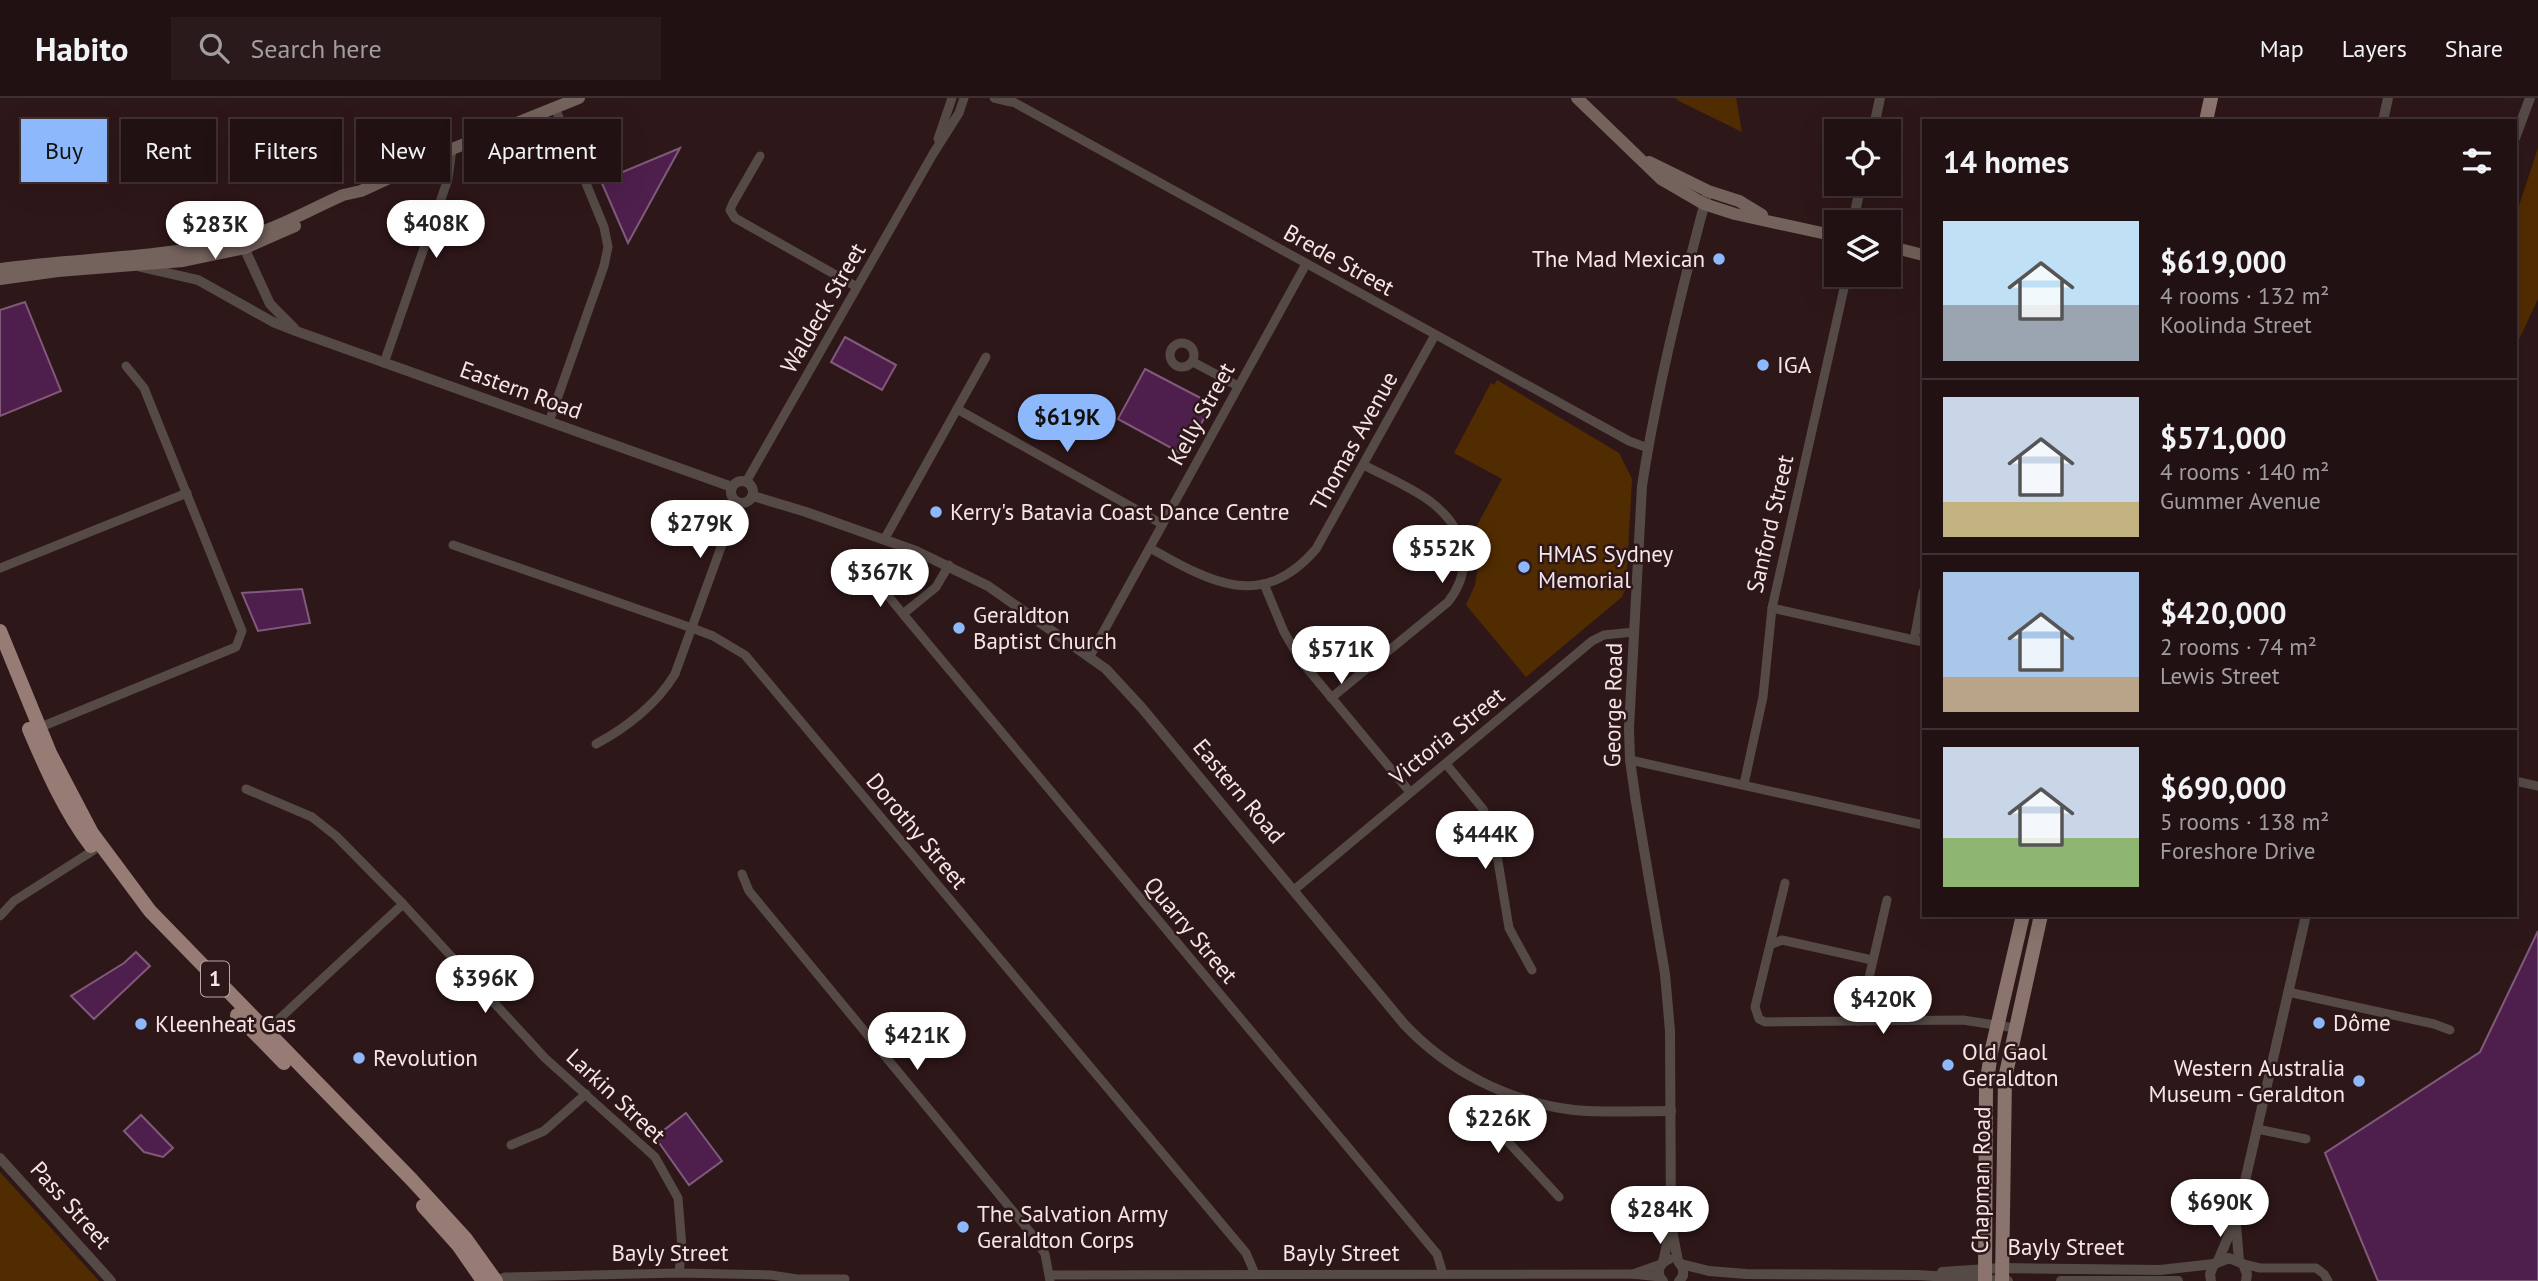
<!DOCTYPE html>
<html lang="en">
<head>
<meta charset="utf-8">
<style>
  body { margin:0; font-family:"PT Sans",sans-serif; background:#2a1a1c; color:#f1f3f6; height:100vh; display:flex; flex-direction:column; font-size:26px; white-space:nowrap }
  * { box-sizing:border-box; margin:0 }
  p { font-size:23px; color:#a29da0 }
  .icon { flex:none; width:38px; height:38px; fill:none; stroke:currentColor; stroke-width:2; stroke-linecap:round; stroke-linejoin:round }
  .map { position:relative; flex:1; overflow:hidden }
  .details { position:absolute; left:1922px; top:21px; width:595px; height:798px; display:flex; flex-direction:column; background:#221113; border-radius:0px; box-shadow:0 7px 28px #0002,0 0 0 2px #3f3133 }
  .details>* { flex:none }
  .banner { position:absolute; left:21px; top:21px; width:665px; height:63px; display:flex; gap:14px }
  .buttons { position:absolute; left:1824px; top:21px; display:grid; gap:14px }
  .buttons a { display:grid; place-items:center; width:77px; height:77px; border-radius:0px; background:#221113; box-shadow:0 7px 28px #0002,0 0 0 2px #3f3133; font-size:35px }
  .price { position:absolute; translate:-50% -60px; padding:0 16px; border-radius:24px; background:#fff; color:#222; font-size:23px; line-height:46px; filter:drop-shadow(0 2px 4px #0008) }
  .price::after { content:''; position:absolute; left:50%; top:42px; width:21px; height:16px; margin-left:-10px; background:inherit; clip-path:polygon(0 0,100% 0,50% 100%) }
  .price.on { background:#8db9fc; color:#111 }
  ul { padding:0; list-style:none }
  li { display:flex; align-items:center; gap:21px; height:175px; padding:0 21px }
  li+li { border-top:2px solid #3f3133 }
  li span { display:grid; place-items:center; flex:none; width:196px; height:140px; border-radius:0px; color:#555 }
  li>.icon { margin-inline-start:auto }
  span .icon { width:84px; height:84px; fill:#fffc; stroke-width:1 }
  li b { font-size:30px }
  h2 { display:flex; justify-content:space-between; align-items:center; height:84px; padding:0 21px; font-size:30px }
  .tag { padding:0 24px; border-radius:0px; background:#221113; box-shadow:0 7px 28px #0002,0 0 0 2px #3f3133; font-size:24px; line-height:63px }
  .tag.on { background:#8db9fc; color:#111 }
  header { display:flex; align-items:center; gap:42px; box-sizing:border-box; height:98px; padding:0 35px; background:#221113; border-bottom:2px solid #3f3133 }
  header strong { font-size:33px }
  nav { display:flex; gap:38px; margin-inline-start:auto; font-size:24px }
  .search { width:490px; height:63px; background:#2a1a1c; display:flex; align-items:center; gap:18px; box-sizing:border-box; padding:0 24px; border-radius:0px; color:#a29da0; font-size:26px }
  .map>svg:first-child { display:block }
  .green { fill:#522c01 }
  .water { fill:#4e1f4d; stroke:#805a7b; stroke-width:2 }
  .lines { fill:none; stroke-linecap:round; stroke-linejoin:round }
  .minor { stroke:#554a46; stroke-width:9 }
  .tertiary { stroke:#554a46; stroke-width:10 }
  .secondary { stroke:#74625c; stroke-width:12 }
  .primary { stroke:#8b746d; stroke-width:14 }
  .trunk { stroke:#967c74; stroke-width:14 }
  .poi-dot { fill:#8db9fc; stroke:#2e1719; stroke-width:2.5 }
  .labels { text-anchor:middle; stroke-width:5; stroke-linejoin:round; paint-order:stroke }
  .shield { fill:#2e1719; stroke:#baa7a8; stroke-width:2 }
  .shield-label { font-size:21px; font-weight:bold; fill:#f6e5e6 }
  .poi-label { font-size:23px; fill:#f6e5e6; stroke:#2e1719; text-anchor:start }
  .street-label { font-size:23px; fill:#f6e5e6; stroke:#2e1719 }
</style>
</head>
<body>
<header>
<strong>Habito</strong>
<div class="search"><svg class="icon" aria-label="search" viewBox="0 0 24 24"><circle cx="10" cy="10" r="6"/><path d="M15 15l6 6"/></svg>Search here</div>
<nav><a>Map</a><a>Layers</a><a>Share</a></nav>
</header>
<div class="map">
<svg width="2538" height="1183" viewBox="0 0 2538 1183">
  <rect width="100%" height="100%" fill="#2e1719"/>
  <g class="green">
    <polygon points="1676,0 1736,0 1742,34 1677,2"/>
    <polygon points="2538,50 2538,201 2515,250 2515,120"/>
    <polygon points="1497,282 1619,355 1632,381 1626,490 1622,499 1526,579 1466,507 1475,487 1478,468 1473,435 1502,381 1454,355 1491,285 1494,287"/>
    <polygon points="0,1074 99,1183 0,1183"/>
  </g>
  <g class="water">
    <polygon points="680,50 628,145 601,83"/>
    <polygon points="25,204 61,293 0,318 0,212"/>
    <polygon points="845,239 896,267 882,292 831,264"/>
    <polygon points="1145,271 1212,306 1184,357 1118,321"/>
    <polygon points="302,491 310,525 258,533 242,495"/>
    <polygon points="2538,833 2538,1183 2378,1183 2325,1055 2480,954"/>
    <polygon points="136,854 150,868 94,921 71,898 124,865"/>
    <polygon points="686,1015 722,1063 689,1087 655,1039"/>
    <polygon points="141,1017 173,1050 163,1059 144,1054 124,1033"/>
  </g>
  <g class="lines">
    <g class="minor">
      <polyline points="994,0 1011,4"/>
      <polyline points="1006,0 1629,343 1648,350"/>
      <polyline points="938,41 952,0"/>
      <polyline points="760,58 733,105 730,112 735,120 857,189"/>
      <circle cx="1182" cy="257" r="12"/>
      <polyline points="1193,264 1238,288"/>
      <polyline points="384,265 448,81 452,51"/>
      <polyline points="957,311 1162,426"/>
      <polyline points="549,324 604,168 608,149 604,129 555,10"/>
      <polyline points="746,384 933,56 959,15 964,0"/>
      <polyline points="884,442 986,259"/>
      <polyline points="453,447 692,530 713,538 745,557 1246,1155 1255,1176"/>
      <path d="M1150,450C1210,484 1262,514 1316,451L1435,237"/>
      <polyline points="949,467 936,489 903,516 1437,1156 1443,1176"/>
      <polyline points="0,470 187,395"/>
      <polyline points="1264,486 1284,534 1301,563 1410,694"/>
      <polyline points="880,488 903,516"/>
      <polyline points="1772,510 1923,544"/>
      <polyline points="1914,542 1923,494"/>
      <polyline points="1090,558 1306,166"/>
      <path d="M1331,600L1448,504C1475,469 1466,431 1431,404C1411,389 1386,379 1364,367"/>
      <polyline points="36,631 236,549 242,533 144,290 126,268"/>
      <path d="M596,646C626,630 657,606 675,576L737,405"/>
      <polyline points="1630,662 1923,727"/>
      <polyline points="1446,666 1483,711 1493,733 1509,830 1532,872"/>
      <polyline points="2515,683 2538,688"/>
      <polyline points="1744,686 1763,599 1772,510 1847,177"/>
      <polyline points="246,691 312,719 336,738 403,806 545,960 655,1059 678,1100 682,1149 679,1175"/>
      <polyline points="742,776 749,793 1035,1140 1045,1156 1050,1183"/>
      <polyline points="1785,785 1755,909 1759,921 1765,924 1963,922 2015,930"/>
      <polyline points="1294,792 1592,543 1604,537 1634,534"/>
      <polyline points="0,818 14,803 94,752"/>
      <polyline points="1772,846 1782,842 1872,862"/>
      <polyline points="2288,894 2434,926 2450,932"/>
      <polyline points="1859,923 1887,802"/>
      <polyline points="263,936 403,806"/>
      <polyline points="1506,995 1497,1025 1498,1033 1559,1099"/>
      <polyline points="2257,1031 2306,1041"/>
      <polyline points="511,1047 544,1033 586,996"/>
      <polyline points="2243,1166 2260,1170 2316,1170 2324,1176 2328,1183"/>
      <polyline points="1633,1176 1661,1166"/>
      <polyline points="1051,1177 1632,1176 1660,1179"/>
      <polyline points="495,1183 505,1179 679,1175 771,1177 797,1181 845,1181"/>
    </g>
    <g class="tertiary">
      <polyline points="2383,23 2388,0"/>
      <polyline points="1873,33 1880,0"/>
      <polyline points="2515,40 2530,0"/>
      <polyline points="1853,124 1861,86"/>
      <polyline points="241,143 270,206 294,230"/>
      <polyline points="141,169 198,182 273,224 296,233 732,389"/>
      <circle cx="742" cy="394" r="11"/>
      <path d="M753,398L806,414L916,453L988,488L1106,571L1142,610L1404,926C1448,973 1509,1004 1574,1012C1606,1015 1639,1013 1671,1013"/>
      <polyline points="0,1060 111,1183"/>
      <polyline points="2236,1127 2239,1163"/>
      <polyline points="2218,1163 2237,1118 2306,817"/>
      <polyline points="1663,1164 1670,1133"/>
      <polyline points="1681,1166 1709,1173 1746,1176 1918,1177 2008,1183"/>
      <polyline points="1942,1174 2002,1170 2160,1172 2214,1166"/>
      <path d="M1663,1183C1655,1175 1659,1165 1669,1161"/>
      <path d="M1679,1183L1683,1178V1170L1678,1163L1671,1127L1670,933L1665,876L1636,704L1630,662L1629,630L1642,388C1657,289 1682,189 1708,93"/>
      <polyline points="2061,1183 2178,1183"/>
      <polyline points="2211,1183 2210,1176 2214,1166 2229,1160 2243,1166 2247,1176 2246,1183"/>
    </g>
    <g class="secondary">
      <polyline points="1577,0 1661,81 1704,106 1735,116 1836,138"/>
      <polyline points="1649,64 1708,93 1739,103 1762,117"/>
      <polyline points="1888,148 1923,157"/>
      <path d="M0,171C79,160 161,161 239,141C275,132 309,112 343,97L361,93L452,51L579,0"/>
      <polyline points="0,181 58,173 183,163 245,150 295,128"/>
    </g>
    <g class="primary">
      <polyline points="2206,23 2211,0"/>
      <polyline points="1985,1183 1986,989 1991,955 2023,817"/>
      <polyline points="2002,1183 2005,980 2041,817"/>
    </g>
    <g class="trunk">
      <polyline points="0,533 50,655 92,735 150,813 412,1082 466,1141 496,1183"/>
      <path d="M29,631C46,671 65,714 91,748"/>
      <polyline points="237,917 284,965"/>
      <polyline points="423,1108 458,1147 483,1183"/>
    </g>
  </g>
  <g class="poi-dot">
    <circle cx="1719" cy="161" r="7"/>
    <circle cx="1763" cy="267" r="7"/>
    <circle cx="936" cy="414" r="7"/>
    <circle cx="1524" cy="469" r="7"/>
    <circle cx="959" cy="530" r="7"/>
    <circle cx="2319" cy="925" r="7"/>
    <circle cx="141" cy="926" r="7"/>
    <circle cx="359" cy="960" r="7"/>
    <circle cx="1948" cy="967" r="7"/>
    <circle cx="2359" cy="983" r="7"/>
    <circle cx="963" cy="1129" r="7"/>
  </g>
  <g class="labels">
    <rect class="shield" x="201" y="863.5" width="28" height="35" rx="5"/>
    <g class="shield-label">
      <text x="215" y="888">1</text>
    </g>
    <g class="poi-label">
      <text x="1705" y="169" text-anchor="end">The Mad Mexican</text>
      <text x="1777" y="275">IGA</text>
      <text x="950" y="422">Kerry's Batavia Coast Dance Centre</text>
      <text x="1538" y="464">HMAS Sydney<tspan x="1538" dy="26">Memorial</tspan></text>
      <text x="973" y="525">Geraldton<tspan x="973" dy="26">Baptist Church</tspan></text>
      <text x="2333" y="933">Dôme</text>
      <text x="155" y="934">Kleenheat Gas</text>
      <text x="1962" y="962">Old Gaol<tspan x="1962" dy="26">Geraldton</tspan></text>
      <text x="373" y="968">Revolution</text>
      <text x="2345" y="978" text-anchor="end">Western Australia<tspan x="2345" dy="26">Museum - Geraldton</tspan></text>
      <text x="977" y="1124">The Salvation Army<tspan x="977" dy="26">Geraldton Corps</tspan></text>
    </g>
    <g class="street-label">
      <text transform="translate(1339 162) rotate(29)" y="8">Brede Street</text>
      <text transform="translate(823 210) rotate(-60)" y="8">Waldeck Street</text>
      <text transform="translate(521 292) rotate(20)" y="8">Eastern Road</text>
      <text transform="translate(1201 316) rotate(-61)" y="8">Kelly Street</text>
      <text transform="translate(1354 343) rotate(-61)" y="8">Thomas Avenue</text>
      <text transform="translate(1770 426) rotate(-77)" y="8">Sanford Street</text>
      <text transform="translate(1613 607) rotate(-89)" y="8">George Road</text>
      <text transform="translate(1447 638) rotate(-39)" y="8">Victoria Street</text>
      <text transform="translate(1239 693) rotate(50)" y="8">Eastern Road</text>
      <text transform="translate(917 733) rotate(50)" y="8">Dorothy Street</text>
      <text transform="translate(1191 832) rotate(50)" y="8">Quarry Street</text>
      <text transform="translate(616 998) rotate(43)" y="8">Larkin Street</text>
      <text transform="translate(1981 1082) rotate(-89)" y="8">Chapman Road</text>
      <text transform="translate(71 1107) rotate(48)" y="8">Pass Street</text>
      <text x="2066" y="1157">Bayly Street</text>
      <text x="670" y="1163">Bayly Street</text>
      <text x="1341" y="1163">Bayly Street</text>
    </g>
  </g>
</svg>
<div class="buttons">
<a><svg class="icon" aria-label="locate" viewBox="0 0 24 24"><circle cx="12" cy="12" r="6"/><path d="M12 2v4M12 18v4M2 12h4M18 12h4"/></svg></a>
<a><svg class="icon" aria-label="layers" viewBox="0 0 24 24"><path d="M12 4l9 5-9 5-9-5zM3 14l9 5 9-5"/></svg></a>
</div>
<b class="price" style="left:436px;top:162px">$408K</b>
<b class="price" style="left:215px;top:163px">$283K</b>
<b class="price on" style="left:1067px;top:356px">$619K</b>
<b class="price" style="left:700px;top:462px">$279K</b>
<b class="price" style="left:1442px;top:487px">$552K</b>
<b class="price" style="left:880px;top:511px">$367K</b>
<b class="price" style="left:1341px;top:588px">$571K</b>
<b class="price" style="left:1485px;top:773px">$444K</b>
<b class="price" style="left:485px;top:917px">$396K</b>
<b class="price" style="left:1883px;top:938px">$420K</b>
<b class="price" style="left:917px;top:974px">$421K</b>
<b class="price" style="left:1498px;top:1057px">$226K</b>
<b class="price" style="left:2220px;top:1141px">$690K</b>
<b class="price" style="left:1660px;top:1148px">$284K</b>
<div class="banner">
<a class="tag on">Buy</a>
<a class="tag">Rent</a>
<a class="tag">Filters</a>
<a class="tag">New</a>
<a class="tag">Apartment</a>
</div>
<section class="details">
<h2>14 homes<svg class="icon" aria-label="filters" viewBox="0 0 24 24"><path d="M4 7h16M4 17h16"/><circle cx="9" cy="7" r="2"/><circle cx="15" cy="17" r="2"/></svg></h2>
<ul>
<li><span style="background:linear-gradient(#bfe0f5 60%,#9aa5b1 0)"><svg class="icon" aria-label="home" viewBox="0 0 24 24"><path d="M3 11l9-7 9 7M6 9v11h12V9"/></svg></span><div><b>$619,000</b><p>4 rooms · 132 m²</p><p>Koolinda Street</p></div></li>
<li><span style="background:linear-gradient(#c9d6e8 75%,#c2b280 0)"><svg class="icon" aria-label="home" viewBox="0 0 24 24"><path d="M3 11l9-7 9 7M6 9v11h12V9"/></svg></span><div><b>$571,000</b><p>4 rooms · 140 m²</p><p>Gummer Avenue</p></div></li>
<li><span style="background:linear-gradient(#a9c7e8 75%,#b9a48a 0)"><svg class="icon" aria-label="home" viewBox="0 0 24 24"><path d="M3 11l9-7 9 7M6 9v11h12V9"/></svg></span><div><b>$420,000</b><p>2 rooms · 74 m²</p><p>Lewis Street</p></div></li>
<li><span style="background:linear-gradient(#c9d6e8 65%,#8fb573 0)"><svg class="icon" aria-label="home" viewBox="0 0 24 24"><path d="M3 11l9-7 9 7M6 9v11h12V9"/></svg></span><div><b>$690,000</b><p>5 rooms · 138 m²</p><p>Foreshore Drive</p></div></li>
</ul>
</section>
</div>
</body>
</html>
